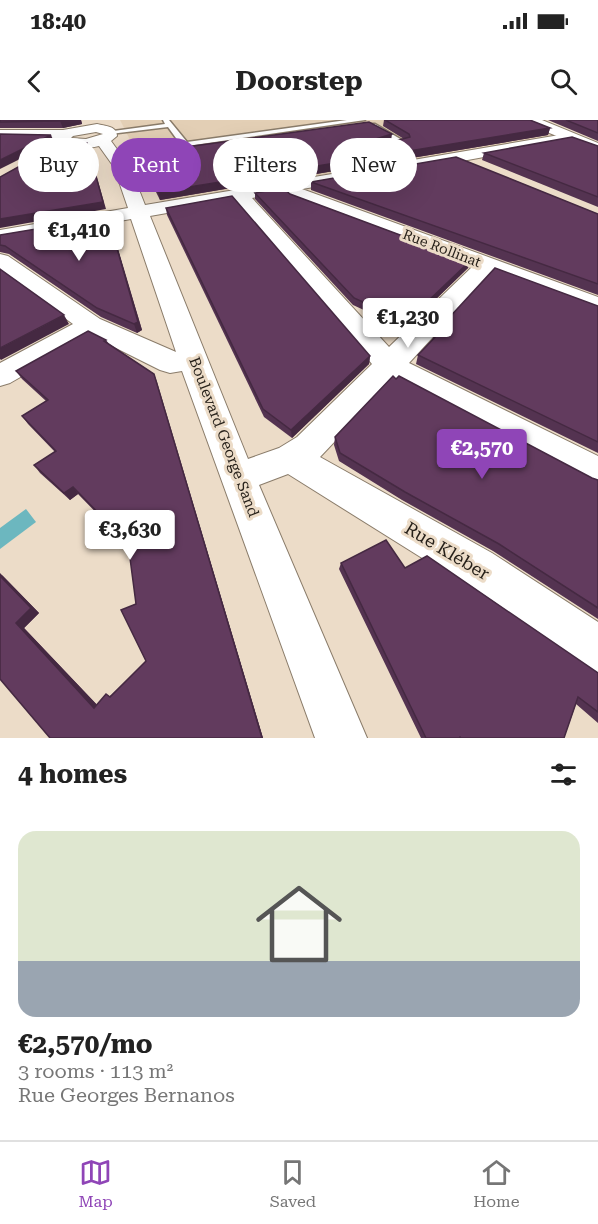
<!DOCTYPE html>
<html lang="en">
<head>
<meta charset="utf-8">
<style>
  body { margin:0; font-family:"Roboto Serif",serif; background:#f2f2f2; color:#222; height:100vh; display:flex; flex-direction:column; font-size:22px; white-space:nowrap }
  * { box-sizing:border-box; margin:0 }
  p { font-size:20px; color:#767676 }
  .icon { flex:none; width:33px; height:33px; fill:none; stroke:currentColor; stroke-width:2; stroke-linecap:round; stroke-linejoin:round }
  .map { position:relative; height:618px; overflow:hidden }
  .side { display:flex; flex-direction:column; background:#fff; flex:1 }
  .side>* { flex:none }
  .guide { position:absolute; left:18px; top:18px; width:562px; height:54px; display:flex; gap:12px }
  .price { position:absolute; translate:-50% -51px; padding:0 14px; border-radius:6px; background:#fff; color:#222; font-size:20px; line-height:39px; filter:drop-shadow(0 2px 3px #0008) }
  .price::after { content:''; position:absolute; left:50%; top:36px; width:18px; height:14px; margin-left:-9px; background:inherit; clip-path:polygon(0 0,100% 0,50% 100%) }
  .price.on { background:#8f45b7; color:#fff }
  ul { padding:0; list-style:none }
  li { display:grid; align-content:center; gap:12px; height:318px; padding:0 18px }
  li+li { border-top:2px solid #e0e0e0 }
  li span { display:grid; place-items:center; height:186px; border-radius:18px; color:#555 }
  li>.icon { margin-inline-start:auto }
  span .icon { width:108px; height:108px; fill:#fffc; stroke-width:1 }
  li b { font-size:26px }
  h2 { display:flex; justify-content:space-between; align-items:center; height:72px; padding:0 18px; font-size:26px }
  .tag { padding:0 21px; border-radius:27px; background:#fff; box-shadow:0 6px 24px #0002; font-size:21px; line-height:54px }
  .tag.on { background:#8f45b7; color:#fff }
  .status { display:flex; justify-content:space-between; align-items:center; height:42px; padding:0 30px; background:#fff; direction:ltr }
  .status svg { height:16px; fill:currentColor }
  header { display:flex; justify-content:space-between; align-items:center; height:78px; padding:0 18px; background:#fff; font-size:27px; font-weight:700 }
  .tab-bar { display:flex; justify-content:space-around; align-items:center; height:84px; border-top:2px solid #e0e0e0; background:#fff; font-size:16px; color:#767676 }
  .tab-bar a { display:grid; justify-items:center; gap:3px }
  .tab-bar .on { color:#8f45b7 }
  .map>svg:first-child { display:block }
  .built { fill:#e3cfb5 }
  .water { fill:#6cb7bf }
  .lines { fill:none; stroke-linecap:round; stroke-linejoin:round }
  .service-casing { stroke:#8a7c6a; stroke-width:3 }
  .minor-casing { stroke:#8a7c6a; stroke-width:2 }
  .secondary-casing { stroke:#8a7c6a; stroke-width:2 }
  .service { fill:#fff; fill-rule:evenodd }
  .minor { fill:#fff; fill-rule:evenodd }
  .secondary { fill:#fff; fill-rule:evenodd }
  .wall { fill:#543351 }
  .shaded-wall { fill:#452942 }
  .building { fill:#623b5e; stroke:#452942; stroke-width:1.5 }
  .labels { text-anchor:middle; stroke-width:6; stroke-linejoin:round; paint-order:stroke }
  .far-street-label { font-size:14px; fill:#251f18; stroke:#ecdcc8 }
  .street-label { font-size:15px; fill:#251f18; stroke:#ecdcc8 }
  .near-street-label { font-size:18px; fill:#251f18; stroke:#ecdcc8 }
</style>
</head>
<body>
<div class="status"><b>18:40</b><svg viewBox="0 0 49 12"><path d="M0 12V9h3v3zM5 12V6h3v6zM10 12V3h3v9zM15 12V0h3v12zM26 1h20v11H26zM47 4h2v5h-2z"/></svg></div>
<header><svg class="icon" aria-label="back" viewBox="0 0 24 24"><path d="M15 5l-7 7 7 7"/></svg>Doorstep<svg class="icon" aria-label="search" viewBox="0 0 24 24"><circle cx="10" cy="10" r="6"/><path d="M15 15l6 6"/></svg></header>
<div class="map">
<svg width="598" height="618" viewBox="0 0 598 618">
  <rect width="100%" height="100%" fill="#ecdcc8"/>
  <polygon class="built" points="120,0 516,0 551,16 161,82"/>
  <polygon class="water" points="26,389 36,402 0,429 0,408"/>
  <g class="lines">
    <g class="service-casing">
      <g id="service">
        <polygon points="163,0 169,0 187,22 347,0 365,0 187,26 181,25 168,7 110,14 106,12 165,4"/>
        <polygon points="371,4 375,4 407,23 383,31 383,27 397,23 371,6"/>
        <polygon points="373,28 379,28 405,47 398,49 373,32"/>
        <polygon points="165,39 168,39 168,43 122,49 118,47"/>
        <polygon points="288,43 294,43 314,61 314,65 308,65 288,47"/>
      </g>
    </g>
    <g class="minor-casing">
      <g id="minor">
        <path d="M97,4C105,6 117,6 117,16L111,21L130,47L145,85L356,50L364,55L362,59L302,69L598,177V194L491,154L409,243L598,336V368L585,364L393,260L320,337L492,433L598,502V553L581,546L462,463L288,354L259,365L367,618H315L182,251L170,253L160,250L92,216L10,263L0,266V243L73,204L0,151V134L8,136L100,199L176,232L131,99L0,122V110L128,88L114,47L99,26C86,29 62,32 54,18H0V10H63ZM96,12L103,14L86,19L71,18L73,16ZM285,72L291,78L472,147L389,227L252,78ZM235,81L372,244L297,317L279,328L248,339L150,96Z"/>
        <polygon points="571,13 578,17 576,20 413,50 405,45 413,40"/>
      </g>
    </g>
    <g class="secondary-casing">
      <polygon id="secondary" points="523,0 542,0 598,23 598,33 525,3"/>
    </g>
    <use href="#service" class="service"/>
    <use href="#minor" class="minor"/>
    <use href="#secondary" class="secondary"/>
  </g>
  <g class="wall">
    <polygon points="0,0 81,0 82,4 63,8 0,8"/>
    <polygon points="384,0 530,0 550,8 548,15 310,55 296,41 288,41 288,43 296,57 160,80 144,48 143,41 173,37 171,29 391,21 372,27 404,19 383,6"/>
    <polygon points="548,0 598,0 598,21"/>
    <polygon points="598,26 598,87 482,40 484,33"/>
    <polygon points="311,62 598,94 598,175 311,70"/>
    <polygon points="255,73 290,74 470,141 468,148 405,209 353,185 255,79"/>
    <polygon points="166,88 370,236 369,244 292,318 264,297 167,95"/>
    <polygon points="108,97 142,210 137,213 101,197 9,134 0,132 0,115"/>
    <polygon points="598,186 598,333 416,244 418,235 432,220 435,213"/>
    <polygon points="106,220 109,224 154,254 263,618 50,618 2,455 39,493 24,508 97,585 111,575 146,541 136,484 127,408 116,413 78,374 70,380 40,353 34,345 55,332 28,304 22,296 46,281 22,259 16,251"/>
    <polygon points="396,259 592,358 598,360 598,499 493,431 402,380 339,341 334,325 335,317"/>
    <polygon points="341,443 405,448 598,553 598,603 576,584 564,618 421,618 339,449"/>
  </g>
  <g class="shaded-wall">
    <polygon points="68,0 81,0 82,4 63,8 60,1"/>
    <polygon points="550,8 548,15 310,55 311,47"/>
    <polygon points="392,14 391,21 371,27 372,20"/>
    <polygon points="51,15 54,22 0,49 0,40"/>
    <polygon points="89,30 106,89 0,108 0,99"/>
    <polygon points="296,50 296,57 160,80 158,72"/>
    <polygon points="111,105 142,210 137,213 134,204"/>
    <polygon points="470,141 468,148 405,209 406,202"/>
    <polygon points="64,195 69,204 1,240 0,239 0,228"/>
    <polygon points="370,236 369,244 292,318 291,310"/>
    <polygon points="154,254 157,262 263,618 262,618"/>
    <polygon points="73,367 78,374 70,380 64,373"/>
    <polygon points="125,400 130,407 116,413 111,406"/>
    <polygon points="0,453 39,493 24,508 102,590 94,588 16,503 0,456"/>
  </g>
  <g class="building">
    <polygon points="0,0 68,0 60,1 0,2"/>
    <polygon points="385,0 530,0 550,8 311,47 295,34 288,34 286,41 296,50 158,72 143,41 173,37 176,32 171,29 369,2 392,14 372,20 372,27 410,17 409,14"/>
    <polygon points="566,0 598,0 598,13"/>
    <polygon points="0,14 51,15 0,40"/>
    <polygon points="572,17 598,26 598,77 484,33"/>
    <polygon points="69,22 87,23 103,82 0,99 0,57 47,31"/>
    <polygon points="456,37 598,94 598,164 311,62"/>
    <polygon points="283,68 290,74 470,141 406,202 354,178 255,73"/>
    <polygon points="232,76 370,236 291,310 263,289 166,88"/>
    <polygon points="108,97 138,202 134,204 97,188 5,126 0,125 0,115"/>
    <polygon points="495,148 598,186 598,322 418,235 438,214 435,213"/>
    <polygon points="0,149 64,195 0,228"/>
    <polygon points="88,211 106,220 104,221 154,254 262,618 50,618 0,559 0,456 31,488 16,503 94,588 106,574 110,577 146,541 121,490 136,484 125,400 111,406 73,367 64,373 34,345 56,331 22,296 48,280 16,251"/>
    <polygon points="393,256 396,259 399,256 592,358 598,360 598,488 499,424 405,372 340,333 335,317"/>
    <polygon points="386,420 405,448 427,436 598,553 598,592 578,577 564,618 461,618 460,617 459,618 426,618 341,443"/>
  </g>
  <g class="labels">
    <g class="far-street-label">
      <text transform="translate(442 128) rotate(21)" y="5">Rue Rollinat</text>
    </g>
    <g class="street-label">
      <text transform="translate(224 317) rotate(69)" y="5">Boulevard George Sand</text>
    </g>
    <g class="near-street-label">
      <text transform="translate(447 431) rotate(31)" y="6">Rue Kléber</text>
    </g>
  </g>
</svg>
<b class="price" style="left:79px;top:142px">€1,410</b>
<b class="price" style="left:408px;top:229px">€1,230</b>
<b class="price on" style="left:482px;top:360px">€2,570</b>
<b class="price" style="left:130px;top:441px">€3,630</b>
<div class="guide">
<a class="tag">Buy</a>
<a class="tag on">Rent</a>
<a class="tag">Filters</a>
<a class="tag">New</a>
</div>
</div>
<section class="side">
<h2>4 homes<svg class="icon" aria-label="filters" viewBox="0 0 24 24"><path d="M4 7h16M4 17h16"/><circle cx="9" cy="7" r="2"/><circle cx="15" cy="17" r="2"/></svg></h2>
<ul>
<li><span style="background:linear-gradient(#dfe7d0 70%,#9aa5b1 0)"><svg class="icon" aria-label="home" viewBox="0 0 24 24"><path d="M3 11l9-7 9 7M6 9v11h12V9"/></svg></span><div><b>€2,570/mo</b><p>3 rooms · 113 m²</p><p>Rue Georges Bernanos</p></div></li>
</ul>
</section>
<nav class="tab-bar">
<a class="on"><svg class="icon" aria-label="map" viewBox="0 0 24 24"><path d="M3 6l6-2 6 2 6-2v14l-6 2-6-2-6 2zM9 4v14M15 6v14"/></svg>Map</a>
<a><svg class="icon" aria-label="saved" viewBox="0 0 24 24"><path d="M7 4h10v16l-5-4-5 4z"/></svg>Saved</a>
<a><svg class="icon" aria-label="home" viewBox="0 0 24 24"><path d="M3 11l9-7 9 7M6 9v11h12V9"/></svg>Home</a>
</nav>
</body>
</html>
